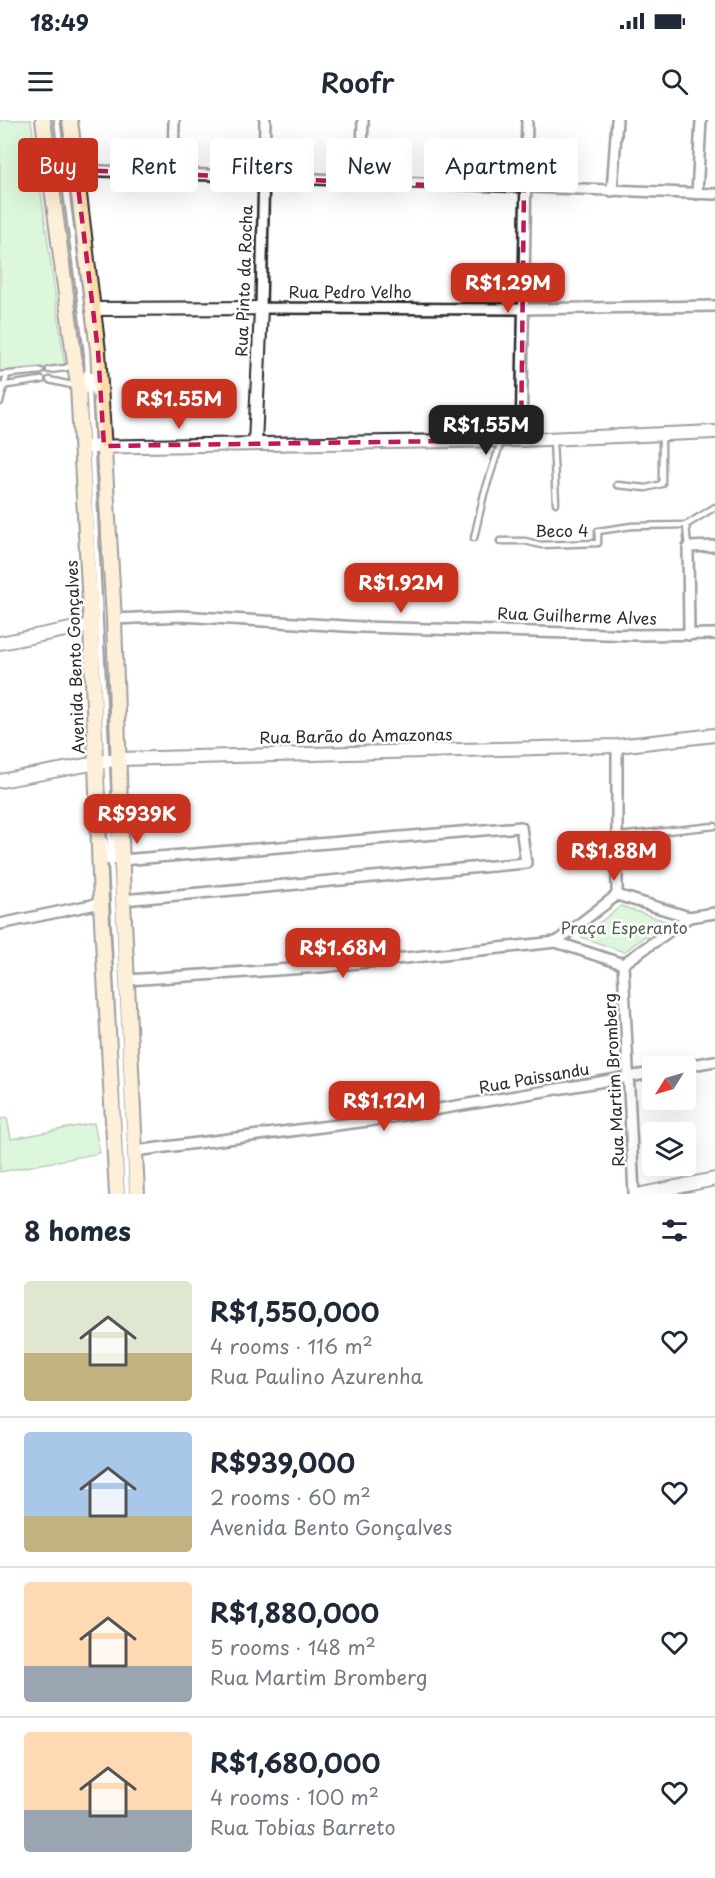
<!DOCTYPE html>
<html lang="en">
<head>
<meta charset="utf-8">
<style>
  body { margin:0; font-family:"Playpen Sans",sans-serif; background:#f2f2f3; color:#1f2937; height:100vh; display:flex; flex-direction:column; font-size:22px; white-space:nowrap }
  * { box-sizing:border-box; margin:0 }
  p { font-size:20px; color:#747a83 }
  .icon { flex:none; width:33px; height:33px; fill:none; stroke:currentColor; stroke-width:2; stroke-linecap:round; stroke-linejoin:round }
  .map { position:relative; height:1074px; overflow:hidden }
  .drawer { display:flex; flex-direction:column; background:#fff; flex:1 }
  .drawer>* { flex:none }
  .hud { position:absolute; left:18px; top:18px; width:680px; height:54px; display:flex; gap:12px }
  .needle { width:39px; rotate:233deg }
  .fabs { position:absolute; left:642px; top:936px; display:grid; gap:12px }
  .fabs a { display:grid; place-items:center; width:54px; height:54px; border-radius:6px; background:#fff; box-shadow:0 6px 24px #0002; font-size:30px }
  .price { position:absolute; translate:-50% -51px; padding:0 14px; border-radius:12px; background:#c8321e; color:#fff; font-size:20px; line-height:39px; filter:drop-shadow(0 2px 3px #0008) }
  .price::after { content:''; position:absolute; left:50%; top:36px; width:18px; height:14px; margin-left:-9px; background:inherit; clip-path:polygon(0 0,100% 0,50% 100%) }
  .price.current { background:#222; color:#fff }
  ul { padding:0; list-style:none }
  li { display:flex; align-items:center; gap:18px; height:150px; padding:0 24px }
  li+li { border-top:2px solid #e0e1e3 }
  li span { display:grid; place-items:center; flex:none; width:168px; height:120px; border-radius:6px; color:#555 }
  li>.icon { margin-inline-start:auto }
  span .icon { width:72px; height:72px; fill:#fffc; stroke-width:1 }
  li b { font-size:26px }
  h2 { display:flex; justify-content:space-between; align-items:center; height:72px; padding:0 24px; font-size:26px }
  .pill { padding:0 21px; border-radius:6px; background:#fff; box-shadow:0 6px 24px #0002; font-size:21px; line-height:54px }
  .pill.current { background:#c8321e; color:#fff }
  .status { display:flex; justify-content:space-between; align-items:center; height:42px; padding:0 30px; background:#fff; direction:ltr }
  .status svg { height:16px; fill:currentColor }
  header { display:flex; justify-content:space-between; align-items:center; height:78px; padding:0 24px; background:#fff; font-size:27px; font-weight:600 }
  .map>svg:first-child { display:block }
  .green { fill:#b3edb1; stroke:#6f8c6e; stroke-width:1.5 }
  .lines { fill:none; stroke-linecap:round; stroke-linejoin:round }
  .lane-casing { stroke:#2b2b2b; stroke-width:9 }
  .street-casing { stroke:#2b2b2b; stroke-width:14 }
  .secondary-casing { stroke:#2b2b2b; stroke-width:16 }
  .primary-casing { stroke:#2b2b2b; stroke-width:18 }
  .lane { stroke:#fff; stroke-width:4.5 }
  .street { stroke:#fff; stroke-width:9 }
  .secondary { stroke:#fff; stroke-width:12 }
  .primary { stroke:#fddcac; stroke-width:14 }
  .marked { fill:none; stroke:#c2185b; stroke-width:4.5; stroke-dasharray:12 8; stroke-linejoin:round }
  .labels { text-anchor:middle; stroke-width:5; stroke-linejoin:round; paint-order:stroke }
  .street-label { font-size:16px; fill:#2b2b2b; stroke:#fff }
  .park-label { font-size:16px; fill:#4d5c4c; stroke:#fff }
</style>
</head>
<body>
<div class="status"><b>18:49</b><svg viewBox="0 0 49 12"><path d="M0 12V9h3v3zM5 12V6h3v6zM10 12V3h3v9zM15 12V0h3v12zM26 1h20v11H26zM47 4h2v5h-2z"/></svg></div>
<header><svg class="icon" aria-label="menu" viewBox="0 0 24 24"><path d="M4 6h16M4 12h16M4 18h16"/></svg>Roofr<svg class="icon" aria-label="search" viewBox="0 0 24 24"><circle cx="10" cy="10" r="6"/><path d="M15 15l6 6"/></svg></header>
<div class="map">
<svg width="715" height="1074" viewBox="0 0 715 1074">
  <rect width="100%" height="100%" fill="#fff"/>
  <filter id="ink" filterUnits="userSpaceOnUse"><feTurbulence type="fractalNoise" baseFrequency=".0167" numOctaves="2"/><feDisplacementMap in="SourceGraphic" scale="12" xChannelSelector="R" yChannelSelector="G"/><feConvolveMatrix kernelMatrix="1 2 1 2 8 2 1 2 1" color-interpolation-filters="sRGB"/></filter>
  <g filter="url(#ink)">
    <g class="green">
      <polygon points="0,0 31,0 65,247 0,254"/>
      <polygon points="621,786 665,801 624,832 581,817"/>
      <polygon points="7,998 11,1019 94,1003 100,1033 0,1052 0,999"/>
    </g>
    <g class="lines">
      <g class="lane-casing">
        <g id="lane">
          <polyline points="57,0 87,232"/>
          <polyline points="87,232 127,1074"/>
          <polyline points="49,250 66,248 73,244"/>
          <polyline points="0,255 41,251"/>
          <polyline points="91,255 94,274"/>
          <polyline points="49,260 76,266"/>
          <polyline points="0,266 42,260"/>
          <polyline points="85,271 86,253"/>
          <polyline points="0,282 7,255"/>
          <polyline points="553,320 556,383"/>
          <polyline points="617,365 646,368 662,364 662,317"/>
          <polyline points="474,418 484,374 501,322"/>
          <polyline points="500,421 525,421 541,425 598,423 598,411 632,406 686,405"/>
          <polyline points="688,427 686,405 715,387"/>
          <polyline points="618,716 715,706"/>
          <polyline points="105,720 108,742"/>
          <polyline points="113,741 115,714"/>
        </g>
      </g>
      <g class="street-casing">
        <g id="street">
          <polyline points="265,0 261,188 522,189 715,186"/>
          <polyline points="76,50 715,74"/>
          <polyline points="173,54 174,0"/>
          <polyline points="361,61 363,0"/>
          <polyline points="612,71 617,0"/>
          <polyline points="697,74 701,0"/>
          <polyline points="521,320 527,0"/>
          <polyline points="114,499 181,496 361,507 637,515 715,514"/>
          <polyline points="689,515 688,427 715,426"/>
          <polyline points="617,626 617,775"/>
          <polyline points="122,740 521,707 526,743 123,780"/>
          <polyline points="0,804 101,783"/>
          <polyline points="556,822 617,775 689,797 715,793"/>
          <polyline points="623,844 634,1074"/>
          <polyline points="127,860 321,847 556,822 623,844 689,797"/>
          <polyline points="685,946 715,941"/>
          <polyline points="135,1031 368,1001 652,953"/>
        </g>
      </g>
      <g class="secondary-casing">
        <g id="secondary">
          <polyline points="93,189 261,188 255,324"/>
          <polyline points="81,327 521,320 715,312"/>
          <polyline points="0,523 91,505"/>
          <polyline points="0,661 118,639 617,626 715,615"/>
          <polyline points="642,1074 715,1059"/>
        </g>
      </g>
      <g class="primary-casing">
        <g id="primary">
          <polyline points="43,0 78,266 91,505 101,783 117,1074"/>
          <polyline points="70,0 98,231 114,499 123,780 137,1074"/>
        </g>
      </g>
      <use href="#lane" class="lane"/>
      <use href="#street" class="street"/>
      <use href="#secondary" class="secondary"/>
      <use href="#primary" class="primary"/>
    </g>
  </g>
  <path d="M0 0H715V1074H0ZM76,50L524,69L521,320L104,326L98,231Z" fill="#fff" fill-opacity=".55" fill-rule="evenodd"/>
  <path class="marked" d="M76,50L524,69L521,320L104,326L98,231Z"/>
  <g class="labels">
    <g class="street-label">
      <text transform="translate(244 161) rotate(-88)" y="6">Rua Pinto da Rocha</text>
      <text x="350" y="178">Rua Pedro Velho</text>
      <text x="562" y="417">Beco 4</text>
      <text transform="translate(577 496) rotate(2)" y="6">Rua Guilherme Alves</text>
      <text transform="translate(75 537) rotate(-92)" y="6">Avenida Bento Gonçalves</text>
      <text transform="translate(356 616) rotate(-1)" y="6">Rua Barão do Amazonas</text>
      <text transform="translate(534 958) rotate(-10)" y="6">Rua Paissandu</text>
      <text transform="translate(614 960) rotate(-93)" y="6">Rua Martim Bromberg</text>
    </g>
    <g class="park-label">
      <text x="624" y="814">Praça Esperanto</text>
    </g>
  </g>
</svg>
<div class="fabs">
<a><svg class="needle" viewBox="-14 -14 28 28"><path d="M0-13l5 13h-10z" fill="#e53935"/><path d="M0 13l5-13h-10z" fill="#747a83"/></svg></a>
<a><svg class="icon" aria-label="layers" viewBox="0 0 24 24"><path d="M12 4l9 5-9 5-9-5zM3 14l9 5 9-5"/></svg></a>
</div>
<b class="price" style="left:508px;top:194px">R$1.29M</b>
<b class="price" style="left:179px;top:310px">R$1.55M</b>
<b class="price current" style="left:486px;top:336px">R$1.55M</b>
<b class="price" style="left:401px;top:494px">R$1.92M</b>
<b class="price" style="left:137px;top:725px">R$939K</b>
<b class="price" style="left:614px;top:762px">R$1.88M</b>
<b class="price" style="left:343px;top:859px">R$1.68M</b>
<b class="price" style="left:384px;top:1012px">R$1.12M</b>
<div class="hud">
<a class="pill current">Buy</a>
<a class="pill">Rent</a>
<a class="pill">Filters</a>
<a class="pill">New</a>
<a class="pill">Apartment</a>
</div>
</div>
<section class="drawer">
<h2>8 homes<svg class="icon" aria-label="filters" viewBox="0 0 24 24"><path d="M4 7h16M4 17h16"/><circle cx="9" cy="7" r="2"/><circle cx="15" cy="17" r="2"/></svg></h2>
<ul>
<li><span style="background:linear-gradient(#dfe7d0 60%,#c2b280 0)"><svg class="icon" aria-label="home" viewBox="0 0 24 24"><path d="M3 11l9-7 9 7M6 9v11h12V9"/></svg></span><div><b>R$1,550,000</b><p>4 rooms · 116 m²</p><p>Rua Paulino Azurenha</p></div><svg class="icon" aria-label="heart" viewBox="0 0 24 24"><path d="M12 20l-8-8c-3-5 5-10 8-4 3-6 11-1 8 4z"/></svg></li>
<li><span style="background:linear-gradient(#a9c7e8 70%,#c2b280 0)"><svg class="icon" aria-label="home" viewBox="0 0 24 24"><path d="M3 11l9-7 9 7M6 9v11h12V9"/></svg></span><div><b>R$939,000</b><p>2 rooms · 60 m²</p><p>Avenida Bento Gonçalves</p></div><svg class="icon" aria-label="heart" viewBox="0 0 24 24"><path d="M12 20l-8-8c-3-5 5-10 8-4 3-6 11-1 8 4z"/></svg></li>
<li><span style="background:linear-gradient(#ffd9b3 70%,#9aa5b1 0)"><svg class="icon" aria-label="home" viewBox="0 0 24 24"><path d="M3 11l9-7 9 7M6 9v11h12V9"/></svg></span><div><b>R$1,880,000</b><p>5 rooms · 148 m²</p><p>Rua Martim Bromberg</p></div><svg class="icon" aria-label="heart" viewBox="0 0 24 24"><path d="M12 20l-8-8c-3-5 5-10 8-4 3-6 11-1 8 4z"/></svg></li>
<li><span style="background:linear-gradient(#ffd9b3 65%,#9aa5b1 0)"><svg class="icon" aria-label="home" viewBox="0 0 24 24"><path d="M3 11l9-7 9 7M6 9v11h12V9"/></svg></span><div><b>R$1,680,000</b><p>4 rooms · 100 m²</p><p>Rua Tobias Barreto</p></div><svg class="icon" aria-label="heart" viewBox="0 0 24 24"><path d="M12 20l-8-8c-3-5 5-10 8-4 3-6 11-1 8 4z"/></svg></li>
</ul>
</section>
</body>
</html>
